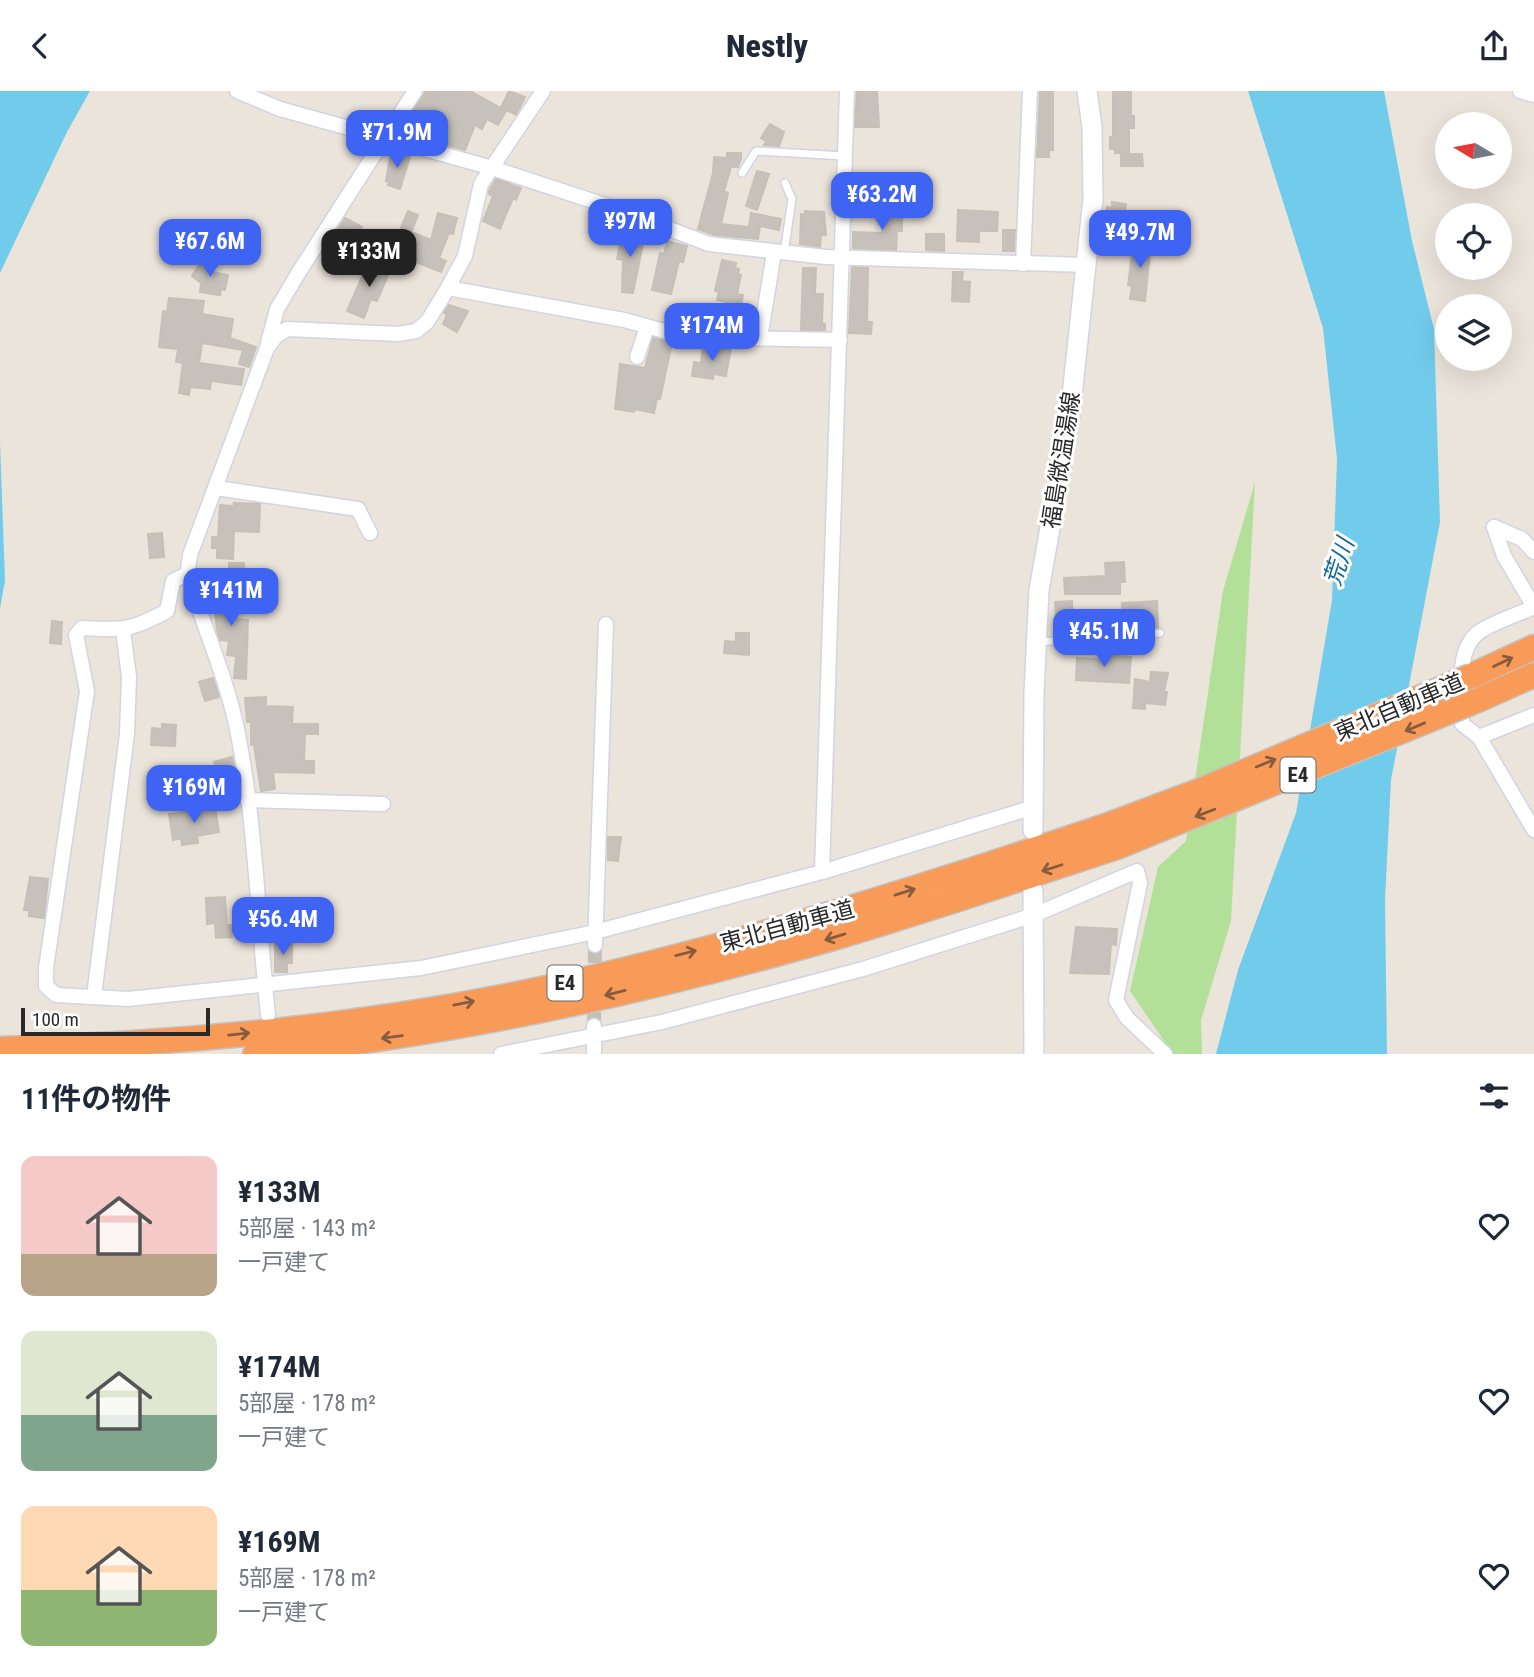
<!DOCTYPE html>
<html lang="ja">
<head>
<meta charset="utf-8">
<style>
  body { margin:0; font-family:"Roboto Condensed","Noto Sans JP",sans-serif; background:#f2f2f3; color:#1f2937; height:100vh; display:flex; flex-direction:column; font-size:26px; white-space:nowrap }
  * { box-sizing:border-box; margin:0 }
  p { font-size:23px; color:#747a83 }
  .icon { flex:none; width:38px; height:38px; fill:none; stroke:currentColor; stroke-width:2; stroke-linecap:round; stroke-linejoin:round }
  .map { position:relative; height:963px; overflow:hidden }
  .panel { display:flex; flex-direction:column; background:#fff; flex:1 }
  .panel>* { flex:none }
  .needle { width:46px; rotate:280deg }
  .buttons { position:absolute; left:1435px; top:21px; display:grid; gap:14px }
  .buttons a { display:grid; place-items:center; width:77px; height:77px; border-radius:50%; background:#fff; box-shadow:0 7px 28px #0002; font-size:35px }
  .scale { position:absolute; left:21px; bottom:18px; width:189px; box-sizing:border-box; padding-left:7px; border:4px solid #292929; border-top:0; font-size:19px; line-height:24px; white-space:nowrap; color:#292929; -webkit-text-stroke:5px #fff; paint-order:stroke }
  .price { position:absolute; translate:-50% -60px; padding:0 16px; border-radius:14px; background:#3f64f4; color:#fff; font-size:23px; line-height:46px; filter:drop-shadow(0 2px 4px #0008) }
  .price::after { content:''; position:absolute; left:50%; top:42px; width:21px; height:16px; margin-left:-10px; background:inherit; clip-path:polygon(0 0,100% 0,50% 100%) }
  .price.selected { background:#222; color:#fff }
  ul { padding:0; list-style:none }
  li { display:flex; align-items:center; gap:21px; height:175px; padding:0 21px }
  li span { display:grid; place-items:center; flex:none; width:196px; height:140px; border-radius:14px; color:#555 }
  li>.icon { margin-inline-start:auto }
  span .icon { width:84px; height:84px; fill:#fffc; stroke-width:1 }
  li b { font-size:30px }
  h2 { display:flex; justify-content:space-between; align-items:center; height:84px; padding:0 21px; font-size:30px }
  header { display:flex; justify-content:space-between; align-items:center; height:91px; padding:0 21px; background:#fff; font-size:32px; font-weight:800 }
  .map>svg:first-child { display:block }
  .green { fill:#b2e099 }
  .water { fill:#71cceb }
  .building { fill:#c6c1bb; stroke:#c6c0b5; stroke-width:2 }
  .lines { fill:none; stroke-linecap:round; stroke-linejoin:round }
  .minor-tunnel { stroke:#c4bfb7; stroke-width:14; stroke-dasharray:14 7; stroke-linecap:butt }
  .service-casing { stroke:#d1d4e2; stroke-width:10 }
  .minor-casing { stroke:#d1d4e2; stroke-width:17 }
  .secondary-casing { stroke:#d1d4e2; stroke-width:22 }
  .motorway-casing { stroke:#c3c3c3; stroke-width:27 }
  .service { stroke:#fff; stroke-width:7 }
  .minor { stroke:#fff; stroke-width:14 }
  .secondary { stroke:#fff; stroke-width:19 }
  .motorway { stroke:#f99b58; stroke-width:24 }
  .motorway-bridge-casing { stroke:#c3c3c3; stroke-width:27; stroke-linecap:butt }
  .motorway-bridge { stroke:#f99b58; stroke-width:24 }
  .oneway { stroke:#875c3e }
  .labels { text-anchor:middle; stroke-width:6; stroke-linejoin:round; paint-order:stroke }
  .shield { fill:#fff; stroke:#696969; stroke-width:2 }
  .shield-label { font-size:21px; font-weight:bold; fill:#292929 }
  .street-label { font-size:23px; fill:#292929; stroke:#fff }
  .water-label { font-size:24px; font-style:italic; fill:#116a95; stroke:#fff }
</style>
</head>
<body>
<header><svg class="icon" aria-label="back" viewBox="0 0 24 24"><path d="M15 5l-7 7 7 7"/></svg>Nestly<svg class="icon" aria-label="share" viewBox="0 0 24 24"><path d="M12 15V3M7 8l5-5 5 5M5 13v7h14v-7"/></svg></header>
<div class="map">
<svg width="1534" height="963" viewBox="0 0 1534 963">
  <rect width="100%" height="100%" fill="#ebe4db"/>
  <polygon class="green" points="1255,391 1231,830 1201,929 1202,963 1173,963 1130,900 1158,776 1186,750 1223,500"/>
  <g class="water">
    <polygon points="0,0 90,0 67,41 0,182"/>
    <polygon points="1248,0 1384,0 1412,150 1434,238 1440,431 1391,689 1385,809 1387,963 1216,963 1238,879 1296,722 1332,509 1337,368 1323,237"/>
    <polygon points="0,350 5,490 0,517"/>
  </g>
  <g class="building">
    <polygon points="426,0 470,0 506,20 498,34 487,28 482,38 475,34 465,59 400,41"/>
    <polygon points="509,0 525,6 516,24 501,16"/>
    <polygon points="857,0 877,0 879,36 855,36"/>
    <polygon points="1040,0 1053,0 1053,59 1049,59 1049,66 1037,66"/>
    <polygon points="1113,0 1131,0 1131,25 1134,25 1134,37 1129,37 1129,62 1115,62 1115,58 1110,58 1110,46 1113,46"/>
    <polygon points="770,33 784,41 779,55 764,54 766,50 761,47"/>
    <polygon points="391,61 410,66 400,98 388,94 389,91 386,90"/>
    <polygon points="727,62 741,62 741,68 738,76 731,76 724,100 728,102 721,133 749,136 751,122 781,128 779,139 760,135 758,148 715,144 698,138 713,82 714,66 727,67"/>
    <polygon points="1121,63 1142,63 1143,75 1121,75"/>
    <polygon points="757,80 769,83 757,119 746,115"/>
    <polygon points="496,88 521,97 516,109 513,107 500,138 483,130 493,105 489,103 489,100"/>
    <polygon points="1112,111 1126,113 1122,139 1105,137 1107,116 1112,117"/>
    <polygon points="883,116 902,117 902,140 897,140 896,159 853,157 853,141 882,142"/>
    <polygon points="958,119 998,121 997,140 979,140 979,151 957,150"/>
    <polygon points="408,120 418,124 411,141 431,149 438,122 457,127 453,143 449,142 439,167 446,170 441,181 416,171 413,178 388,168"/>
    <polygon points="805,120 824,121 826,144 821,144 820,156 800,153 801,123 805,124"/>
    <polygon points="345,127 362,136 355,151 336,142"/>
    <polygon points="1003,139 1015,139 1014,160 1003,160"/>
    <polygon points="623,140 640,143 639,147 644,148 633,202 622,201 623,169 617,168"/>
    <polygon points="926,143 944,143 944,160 926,159"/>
    <polygon points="1134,149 1151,151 1145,210 1130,208 1132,195 1128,194"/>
    <polygon points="667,150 687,155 683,171 679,170 671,203 652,199 660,162 664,163"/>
    <polygon points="203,168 211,174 207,180 228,184 225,199 221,198 220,204 200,201 201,192 192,185"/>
    <polygon points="722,169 736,172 735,177 739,178 738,183 741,184 737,203 743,204 741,214 717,209 719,201 715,200"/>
    <polygon points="375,170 391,177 377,210 371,208 364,227 347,220 366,177 371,179"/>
    <polygon points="852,176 868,177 867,231 872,231 871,243 849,242"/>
    <polygon points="803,177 816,177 815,203 823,203 822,232 825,233 825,239 801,239"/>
    <polygon points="953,181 963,181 962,190 970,191 969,211 952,210"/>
    <polygon points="169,207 204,210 202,223 233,228 230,247 256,256 249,276 239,273 243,259 202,252 199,272 244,278 241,294 211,290 210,298 190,296 189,304 179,302 183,272 176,271 178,258 159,256 163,220 167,221"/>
    <polygon points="449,214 468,220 457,241 443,233 447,224 444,222"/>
    <polygon points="653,247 672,252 660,308 657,308 654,322 635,318 634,321 615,318 620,273 645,277"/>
    <polygon points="703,256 731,257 726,285 714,283 713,288 692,285 694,271 701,272"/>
    <polygon points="234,412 260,413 259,441 234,440 233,468 217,467 217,457 212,457 212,446 218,446 220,414 234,415"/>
    <polygon points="162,442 164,466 150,467 148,443"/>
    <polygon points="1124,471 1125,491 1120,491 1120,503 1065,503 1064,487 1106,485 1105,472"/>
    <rect x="229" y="472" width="15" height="20"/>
    <polygon points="230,492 234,528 248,529 246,588 234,587 236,565 227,564 229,550 220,549 217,539 212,494"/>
    <polygon points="1072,510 1073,537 1057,538 1055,511"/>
    <polygon points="1157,510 1158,536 1123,538 1122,512"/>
    <polygon points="52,530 62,531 61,553 50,552"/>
    <polygon points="736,542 749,542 749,564 724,562 725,550 736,551"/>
    <polygon points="1106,564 1131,566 1129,592 1076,589 1077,567 1106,569"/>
    <polygon points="1151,581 1168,582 1164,601 1167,601 1165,614 1145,612 1145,618 1133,617 1135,588 1150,591"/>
    <polygon points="213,587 219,606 205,610 199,591"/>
    <polygon points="266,606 266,615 293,616 292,633 318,633 318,643 305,643 304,670 314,670 314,682 273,681 275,698 261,700 254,654 251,654 251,631 247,631 245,607"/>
    <polygon points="162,633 176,634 175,655 151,654 152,637 162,638"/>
    <polygon points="232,666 235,683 219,687 214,671"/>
    <polygon points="215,716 219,741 197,745 198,752 182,754 181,747 173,749 169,723"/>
    <polygon points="608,746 621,746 618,770 608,769"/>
    <polygon points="30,786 48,788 44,827 29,825 29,819 24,819"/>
    <polygon points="225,806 227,834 231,834 232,846 216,847 215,832 207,833 206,807"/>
    <polygon points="1076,836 1117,838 1116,854 1111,853 1109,883 1070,882"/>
    <polygon points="275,853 292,853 292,872 287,872 287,881 275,881"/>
  </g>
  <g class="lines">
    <polyline class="minor-tunnel" points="594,935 595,854"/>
    <g class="service-casing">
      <g id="service">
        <polyline points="742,82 756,60 844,65"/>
        <polyline points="784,162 792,108 785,92"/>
        <polyline points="1039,551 1160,542"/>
      </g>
    </g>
    <g class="minor-casing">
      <g id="minor">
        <polyline points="237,0 280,18 489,76 620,119 709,153 826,166 1087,174"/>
        <polyline points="1520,0 1534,4"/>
        <polyline points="1023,173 1030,0"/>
        <polyline points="448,197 624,229 686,246 840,249"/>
        <polyline points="760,247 774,162"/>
        <polyline points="268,252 277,218 299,181 415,0"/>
        <polyline points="637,266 647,236"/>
        <polyline points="216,397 358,418 370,442"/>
        <polyline points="1494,436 1504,465 1534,516"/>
        <polyline points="1494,436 1522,448 1534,461"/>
        <path d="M189,482L173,490L167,520C130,540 123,539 82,537L76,544L87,600L46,877V895L56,904L128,908L421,877L595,841L822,781L1034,716"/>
        <polyline points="1534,624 1479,646 1534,739"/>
        <path d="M1479,646L1462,633C1463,605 1454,559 1479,541C1495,530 1517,524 1534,516"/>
        <polyline points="248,709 383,713"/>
        <polyline points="822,781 847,0"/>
        <polyline points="595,854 606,533"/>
        <polyline points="94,905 127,643 129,586 123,539"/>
        <path d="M268,924C258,831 256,736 238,643C228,591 206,542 190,491L188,478L190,464L267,257L276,245L287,238L398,243L416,240L427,231L445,202L465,165L481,93L543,0"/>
        <polyline points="501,963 662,931 863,878 1034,824 1137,780 1140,792 1116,909 1127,927 1165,963"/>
        <polyline points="594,963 594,935"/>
      </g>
    </g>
    <g class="secondary-casing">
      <g id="secondary">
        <polyline points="1033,739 1034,602 1039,499 1070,324 1093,108 1092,36 1087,0"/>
        <polyline points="1033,800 1034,963"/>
      </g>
    </g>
    <g class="motorway-casing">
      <g id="motorway">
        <polyline points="1471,585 1534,556"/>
        <polyline points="1478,609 1534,584"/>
        <path d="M0,958C185,953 370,935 551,896C741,854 927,795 1111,733"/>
        <path d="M255,963C450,944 642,902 830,848C926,820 1022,787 1117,756"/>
      </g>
    </g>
    <use href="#service" class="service"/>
    <use href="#minor" class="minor"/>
    <use href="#secondary" class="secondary"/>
    <use href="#motorway" class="motorway"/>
    <g class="motorway-bridge-casing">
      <g id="motorway-bridge">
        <polyline points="1111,733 1199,700 1471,585"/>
        <polyline points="1117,756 1478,609"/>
      </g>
    </g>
    <use href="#motorway-bridge" class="motorway-bridge"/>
  </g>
  <defs><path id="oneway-shaft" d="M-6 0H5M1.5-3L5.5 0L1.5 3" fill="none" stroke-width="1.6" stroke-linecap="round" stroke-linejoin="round" transform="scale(1.75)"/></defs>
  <g class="oneway">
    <use href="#oneway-shaft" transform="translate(1503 571) rotate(-25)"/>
    <use href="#oneway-shaft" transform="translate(1415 636) rotate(157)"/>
    <use href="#oneway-shaft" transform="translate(1266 672) rotate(-22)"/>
    <use href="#oneway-shaft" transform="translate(1205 722) rotate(159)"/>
    <use href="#oneway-shaft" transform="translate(1052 777) rotate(162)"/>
    <use href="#oneway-shaft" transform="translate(905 801) rotate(-17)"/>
    <use href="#oneway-shaft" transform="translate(835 846) rotate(163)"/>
    <use href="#oneway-shaft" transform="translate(686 862) rotate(-14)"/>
    <use href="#oneway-shaft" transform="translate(615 902) rotate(166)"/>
    <use href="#oneway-shaft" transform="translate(464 912) rotate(-11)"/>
    <use href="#oneway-shaft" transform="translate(239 943) rotate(-6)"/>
    <use href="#oneway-shaft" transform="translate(392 946) rotate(172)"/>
  </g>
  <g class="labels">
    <g class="shield">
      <rect x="1280.5" y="666.5" width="35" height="35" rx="5"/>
      <rect x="547.5" y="874.5" width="35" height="35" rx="5"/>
    </g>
    <g class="shield-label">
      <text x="1298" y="691">E4</text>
      <text x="565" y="899">E4</text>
    </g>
    <g class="street-label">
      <text transform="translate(1061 369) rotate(-81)" y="8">福島微温湯線</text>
      <text transform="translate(1399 616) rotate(-23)" y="8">東北自動車道</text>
      <text transform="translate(787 835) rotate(-15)" y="8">東北自動車道</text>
    </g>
    <g class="water-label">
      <text transform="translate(1339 471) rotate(-72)" y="8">荒川</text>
    </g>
  </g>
</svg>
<div class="buttons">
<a><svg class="needle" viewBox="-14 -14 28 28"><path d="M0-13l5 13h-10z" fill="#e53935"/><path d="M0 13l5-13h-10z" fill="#747a83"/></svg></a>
<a><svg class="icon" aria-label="locate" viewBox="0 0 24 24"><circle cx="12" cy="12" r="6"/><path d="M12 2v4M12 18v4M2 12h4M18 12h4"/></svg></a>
<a><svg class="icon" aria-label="layers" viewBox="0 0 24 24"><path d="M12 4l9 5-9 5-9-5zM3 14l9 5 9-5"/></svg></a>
</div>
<div class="scale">100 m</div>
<b class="price" style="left:397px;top:79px">¥71.9M</b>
<b class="price" style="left:882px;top:141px">¥63.2M</b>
<b class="price" style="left:630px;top:168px">¥97M</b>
<b class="price" style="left:1140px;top:179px">¥49.7M</b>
<b class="price" style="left:210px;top:188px">¥67.6M</b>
<b class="price selected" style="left:369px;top:198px">¥133M</b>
<b class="price" style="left:712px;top:272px">¥174M</b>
<b class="price" style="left:231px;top:537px">¥141M</b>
<b class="price" style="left:1104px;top:578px">¥45.1M</b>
<b class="price" style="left:194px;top:734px">¥169M</b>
<b class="price" style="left:283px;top:866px">¥56.4M</b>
</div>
<section class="panel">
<h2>11件の物件<svg class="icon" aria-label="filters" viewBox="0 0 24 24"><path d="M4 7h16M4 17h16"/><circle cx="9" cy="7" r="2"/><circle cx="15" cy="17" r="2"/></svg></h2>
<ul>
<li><span style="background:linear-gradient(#f6c9c9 70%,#b9a48a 0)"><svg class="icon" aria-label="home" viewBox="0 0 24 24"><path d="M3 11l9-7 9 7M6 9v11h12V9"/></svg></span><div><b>¥133M</b><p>5部屋 · 143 m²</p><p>一戸建て</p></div><svg class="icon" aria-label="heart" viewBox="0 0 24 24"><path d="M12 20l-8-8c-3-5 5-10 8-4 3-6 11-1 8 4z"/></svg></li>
<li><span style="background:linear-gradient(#dfe7d0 60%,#7fa58c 0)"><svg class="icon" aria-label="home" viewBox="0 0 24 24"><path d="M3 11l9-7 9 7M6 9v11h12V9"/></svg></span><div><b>¥174M</b><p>5部屋 · 178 m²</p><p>一戸建て</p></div><svg class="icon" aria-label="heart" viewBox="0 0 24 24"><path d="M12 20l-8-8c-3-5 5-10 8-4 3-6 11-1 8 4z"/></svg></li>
<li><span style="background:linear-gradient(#ffd9b3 60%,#8fb573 0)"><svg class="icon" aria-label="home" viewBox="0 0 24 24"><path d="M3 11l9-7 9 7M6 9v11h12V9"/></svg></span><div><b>¥169M</b><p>5部屋 · 178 m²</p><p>一戸建て</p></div><svg class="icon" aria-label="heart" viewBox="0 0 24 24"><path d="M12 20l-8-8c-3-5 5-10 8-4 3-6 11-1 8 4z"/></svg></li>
</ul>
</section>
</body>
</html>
